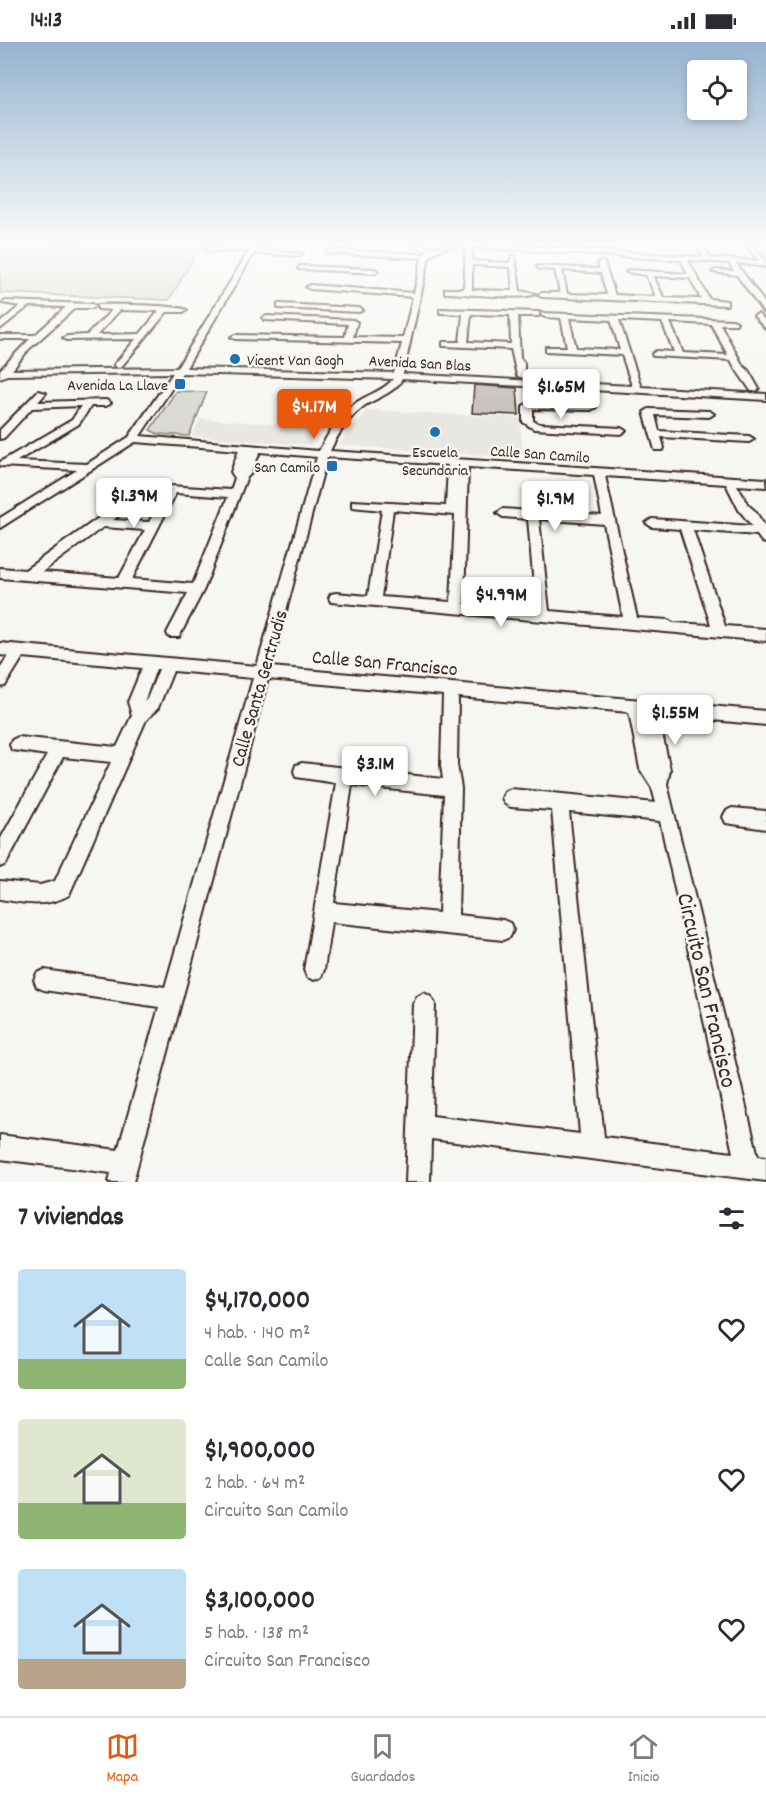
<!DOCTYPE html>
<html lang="es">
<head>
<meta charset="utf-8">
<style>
  body { margin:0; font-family:Dekko,sans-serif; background:#f7f7f7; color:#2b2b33; height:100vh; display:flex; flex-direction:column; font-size:22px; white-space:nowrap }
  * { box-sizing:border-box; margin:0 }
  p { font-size:20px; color:#7c7c81 }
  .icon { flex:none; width:33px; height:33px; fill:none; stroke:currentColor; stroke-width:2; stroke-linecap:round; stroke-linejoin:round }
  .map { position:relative; height:1140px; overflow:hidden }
  .sheet { display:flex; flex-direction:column; background:#fff; flex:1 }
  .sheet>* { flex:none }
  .tools { position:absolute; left:687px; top:18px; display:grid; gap:12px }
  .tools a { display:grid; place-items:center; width:60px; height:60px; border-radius:6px; background:#fff; box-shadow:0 3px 9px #0003; font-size:30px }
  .price { position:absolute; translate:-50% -51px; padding:0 14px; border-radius:6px; background:#fff; color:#222; font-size:20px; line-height:39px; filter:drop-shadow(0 2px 3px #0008) }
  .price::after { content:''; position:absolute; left:50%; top:36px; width:18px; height:14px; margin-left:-9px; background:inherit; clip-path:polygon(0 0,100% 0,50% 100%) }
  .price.selected { background:#ea580c; color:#fff }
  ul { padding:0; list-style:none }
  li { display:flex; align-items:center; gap:18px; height:150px; padding:0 18px }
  li span { display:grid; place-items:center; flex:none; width:168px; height:120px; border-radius:6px; color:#555 }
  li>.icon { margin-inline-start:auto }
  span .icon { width:72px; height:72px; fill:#fffc; stroke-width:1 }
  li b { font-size:26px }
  h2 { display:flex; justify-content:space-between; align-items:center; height:72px; padding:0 18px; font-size:26px }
  .status { display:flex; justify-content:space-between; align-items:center; height:42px; padding:0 30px; background:#fff; direction:ltr }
  .status svg { height:16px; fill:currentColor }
  .menu { display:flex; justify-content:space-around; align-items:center; height:84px; border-top:2px solid #e1e1e2; background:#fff; font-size:16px; color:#7c7c81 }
  .menu a { display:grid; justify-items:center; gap:3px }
  .menu .selected { color:#ea580c }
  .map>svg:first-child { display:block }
  .built { fill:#e8e7e2 }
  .green { fill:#dad9d3; stroke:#8a8278; stroke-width:1.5 }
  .building { fill:#c8c3be; stroke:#3b2a1e; stroke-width:1.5 }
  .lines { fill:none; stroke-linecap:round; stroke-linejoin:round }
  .minor-casing { stroke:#3b2a1e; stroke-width:4 }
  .minor { fill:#f6f6f2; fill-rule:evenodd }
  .poi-dot { fill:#1f6fb2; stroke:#f6f6f2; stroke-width:2 }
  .labels { text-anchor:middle; stroke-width:5; stroke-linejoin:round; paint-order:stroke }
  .far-poi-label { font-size:16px; fill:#3b2a1e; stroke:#f6f6f2; text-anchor:end }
  .far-street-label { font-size:16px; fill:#3b2a1e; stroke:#f6f6f2 }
  .street-label { font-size:20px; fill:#3b2a1e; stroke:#f6f6f2 }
  .near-street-label { font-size:24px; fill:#3b2a1e; stroke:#f6f6f2 }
</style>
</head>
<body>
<div class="status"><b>14:13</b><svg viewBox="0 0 49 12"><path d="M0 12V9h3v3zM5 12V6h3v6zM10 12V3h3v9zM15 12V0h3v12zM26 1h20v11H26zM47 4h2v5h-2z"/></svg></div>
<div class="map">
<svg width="766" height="1140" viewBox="0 0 766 1140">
  <rect width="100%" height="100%" fill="#f6f6f2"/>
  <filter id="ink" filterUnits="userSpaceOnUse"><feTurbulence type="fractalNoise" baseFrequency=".0167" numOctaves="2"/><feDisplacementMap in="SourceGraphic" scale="12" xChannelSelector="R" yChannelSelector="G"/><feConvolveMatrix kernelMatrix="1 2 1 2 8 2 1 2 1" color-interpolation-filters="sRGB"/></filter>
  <g filter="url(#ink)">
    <g class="built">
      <polygon points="366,368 520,376 523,416 339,403"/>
      <polygon points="200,377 321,385 310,403 192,394"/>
    </g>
    <g class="green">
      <polygon points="0,202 202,202 169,258 0,251"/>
      <polygon points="176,349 207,350 189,394 158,392 150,388"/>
    </g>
    <polygon class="building" points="474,343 517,346 519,373 472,371"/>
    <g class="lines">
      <g class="minor-casing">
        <g id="minor">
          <path d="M253,202H259L256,207L303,212L300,214L254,211L186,326L394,331L402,301L235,297L231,295L235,293L345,295L348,282L264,278L263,276L267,274L353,278L357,280L353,295L403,296L413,255L310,247L306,245L310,243L414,251L422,216L326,211L328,208L424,212L428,209L407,202H416L431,206L449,202H487L703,215L697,202H703L710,216L759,219L745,202H751L766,219V225L736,221L766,263V270H763L737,233L712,230L715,228L734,229L729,221L688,218L709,257L727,259V263H724L542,255L538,253L542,251H560L555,228L539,227L537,224L599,227L598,221L601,219L604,221L615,253L656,255L646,233L626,230L629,228L688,232L681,218L472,205V219L510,221L511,214H515L520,249L536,252C525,258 465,252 448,251H445V247H464L466,204C453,203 439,206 429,215L403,332L632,344L622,313L546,309V305H567L561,276L545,275L541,273L542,271L733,278L737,280L736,282H720L743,324L748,328L759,347L757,349H751C744,338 736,329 731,318L653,314L652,312L656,309L674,310L662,280L619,278L641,345L766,352V358L402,337C395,351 376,356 364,364C348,376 338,392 330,409L766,437V445L737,443L748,463L755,469L766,486V501L762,500L757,493L693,488L725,584L766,587V599L331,560L329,556L331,552L336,551L368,554L382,468L352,465V459L446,464L448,423L327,415L271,625L766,669V683L658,673L670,728L667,742L758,1114L766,1115V1139L431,1097L430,1140H406L413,962L417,955L424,951L431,955L435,962L432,1074L580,1092L552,768L511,765L505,762L502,756L505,750L511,747L656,761L652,746L640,727L629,670L458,655L457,723L461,746L458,873L503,878L510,881L513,888L510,895L503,898L331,880L324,928L321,935L314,938L307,935L304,928L336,741L296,735L294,729L296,723L302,721L443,737L441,723L443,653L268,637L133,1140H109L111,1131L0,1117V1093L118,1108L159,965L44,948L37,945L34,938L37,931L44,928L165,945L253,636L173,629L158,666L146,678L69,853C46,866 24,861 0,857V839L40,843L55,839L111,720L63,715L6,822L0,825V798L47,713L12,708L10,703L12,698L18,695L117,705L132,673L128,660L142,626L23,615L5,644L0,645V626L8,614L0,613V601L257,624L317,415L260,410L251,431L246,437L204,547L179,595H169L167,591L188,551L0,536V526L25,528L138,448L123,447V441L231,448L235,436L231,430L239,408L135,400L0,486V476L77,428L0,424V420L72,378L81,364L32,366L4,396L0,397V388L38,349L46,351L38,360L106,358L111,361L106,364H91L79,382L17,419L87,422L129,395L173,331L7,333L0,336V328L30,297H0V293H35L66,265L29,264L0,287V281L20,264L2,261L6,259L92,262L96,264L92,266H75L29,307L12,328L177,326L249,209H207L204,207L207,205H251ZM472,223L511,225L513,249L472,248ZM562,228L601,231L607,253L567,252ZM653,234L690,236L701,257L664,256ZM569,276L611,278L620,308L576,306ZM670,280L711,282L728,313L683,311ZM182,331L393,337C385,348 369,352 357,360C340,372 329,390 319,409L140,394ZM468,425L594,433L602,474L503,467L497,471L503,475L528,477L536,567L464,562ZM605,434L726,442L739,468L752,484L652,477L646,481L652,485L680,487L711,583L673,581L668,578L637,576ZM152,449L165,450L149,480L113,478ZM176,451L228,455L193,542L132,537ZM393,468L455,473L451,560L381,555ZM539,477L604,482L623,575L549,569ZM103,485L145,488L119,536L42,530ZM156,627H159L147,657L144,660ZM352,743L444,753L439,871L334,861ZM569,770L660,779L733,1111L604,1095Z"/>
          <polygon points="300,224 375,227 378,229 375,231 298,227"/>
          <polygon points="281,262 359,266 363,268 359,270 278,266 278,262"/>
          <path d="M98,263C112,262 178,263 187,268L183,270H167L121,325L118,326L114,323L136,297L67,298L63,296L67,294L87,293L112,268L98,267ZM120,268L159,269L140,292L97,293Z"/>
          <path d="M440,267L539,270V274H518L520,316L524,321V336L517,334L511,307L443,304V300H460L463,272L443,271H440ZM471,272L510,273L511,302L468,300Z"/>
          <polygon points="758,272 766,279 766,287 754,274"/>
          <polygon points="528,361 591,362 596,365 591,368 533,367 533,379 540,382 621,386 626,389 621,392 534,387 523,380 523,364"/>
          <polygon points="649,367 709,369 714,372 709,375 655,373 659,389 749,394 754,397 749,400 661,395 664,406 663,408 655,408 644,370"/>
          <polygon points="732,766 766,769 766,787 726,781 723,775 726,769"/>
        </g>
      </g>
      <use href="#minor" class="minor"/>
    </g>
  </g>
  <linearGradient id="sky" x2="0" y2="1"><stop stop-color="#94b2cf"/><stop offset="0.56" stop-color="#fbfbf9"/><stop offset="1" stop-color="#fbfbf9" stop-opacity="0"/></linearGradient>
  <rect width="766" height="361" fill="url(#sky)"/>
  <g class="poi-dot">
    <circle cx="235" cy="317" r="6"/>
    <rect x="174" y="336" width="12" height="12" rx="3"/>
    <circle cx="435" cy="390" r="6"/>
    <rect x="326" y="418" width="12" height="12" rx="3"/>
  </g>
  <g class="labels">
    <g class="far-poi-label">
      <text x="247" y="323" text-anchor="start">Vicent Van Gogh</text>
      <text x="168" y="348">Avenida La Llave</text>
      <text x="435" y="415" text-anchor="middle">Escuela<tspan x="435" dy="18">Secundaria</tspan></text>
      <text x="320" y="430">San Camilo</text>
    </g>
    <g class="far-street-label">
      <text transform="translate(420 320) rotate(3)" y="6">Avenida San Blas</text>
      <text transform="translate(540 411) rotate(4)" y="6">Calle San Camilo</text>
    </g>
    <g class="street-label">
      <text transform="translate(385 620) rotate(5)" y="7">Calle San Francisco</text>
      <text transform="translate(258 646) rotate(-74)" y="7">Calle Santa Gertrudis</text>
    </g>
    <g class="near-street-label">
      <text transform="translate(708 948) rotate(77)" y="8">Circuito San Francisco</text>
    </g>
  </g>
</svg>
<div class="tools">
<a><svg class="icon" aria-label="locate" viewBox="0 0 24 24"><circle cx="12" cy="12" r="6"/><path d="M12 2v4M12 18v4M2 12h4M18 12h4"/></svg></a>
</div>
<b class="price" style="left:561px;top:378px">$1.65M</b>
<b class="price selected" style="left:314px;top:398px">$4.17M</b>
<b class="price" style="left:134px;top:487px">$1.39M</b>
<b class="price" style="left:555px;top:490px">$1.9M</b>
<b class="price" style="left:501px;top:586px">$4.99M</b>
<b class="price" style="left:675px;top:704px">$1.55M</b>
<b class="price" style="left:375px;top:755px">$3.1M</b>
</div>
<section class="sheet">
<h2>7 viviendas<svg class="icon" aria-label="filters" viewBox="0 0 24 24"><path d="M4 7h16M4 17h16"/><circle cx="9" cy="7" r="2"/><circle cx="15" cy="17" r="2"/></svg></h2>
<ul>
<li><span style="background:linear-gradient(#bfe0f5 75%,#8fb573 0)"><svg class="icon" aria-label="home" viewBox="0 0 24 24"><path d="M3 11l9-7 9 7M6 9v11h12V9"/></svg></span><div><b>$4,170,000</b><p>4 hab. · 140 m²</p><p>Calle San Camilo</p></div><svg class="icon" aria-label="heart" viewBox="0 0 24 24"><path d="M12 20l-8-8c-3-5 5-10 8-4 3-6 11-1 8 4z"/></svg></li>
<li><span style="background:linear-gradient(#dfe7d0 70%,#8fb573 0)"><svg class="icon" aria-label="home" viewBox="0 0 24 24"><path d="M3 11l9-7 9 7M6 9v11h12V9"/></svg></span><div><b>$1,900,000</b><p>2 hab. · 64 m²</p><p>Circuito San Camilo</p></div><svg class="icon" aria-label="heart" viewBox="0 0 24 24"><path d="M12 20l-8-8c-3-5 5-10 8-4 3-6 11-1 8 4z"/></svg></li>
<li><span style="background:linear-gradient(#bfe0f5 75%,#b9a48a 0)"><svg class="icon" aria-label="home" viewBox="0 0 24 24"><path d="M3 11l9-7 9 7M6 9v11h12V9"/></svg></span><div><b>$3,100,000</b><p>5 hab. · 138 m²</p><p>Circuito San Francisco</p></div><svg class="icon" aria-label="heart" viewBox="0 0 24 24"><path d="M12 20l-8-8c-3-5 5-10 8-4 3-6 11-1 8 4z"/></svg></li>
</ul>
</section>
<nav class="menu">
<a class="selected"><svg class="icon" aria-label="map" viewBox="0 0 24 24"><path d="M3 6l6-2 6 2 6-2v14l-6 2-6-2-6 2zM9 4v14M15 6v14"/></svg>Mapa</a>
<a><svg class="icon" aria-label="saved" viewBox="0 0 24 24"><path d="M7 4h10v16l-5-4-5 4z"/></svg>Guardados</a>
<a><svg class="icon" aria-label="home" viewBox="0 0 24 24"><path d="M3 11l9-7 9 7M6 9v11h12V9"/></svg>Inicio</a>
</nav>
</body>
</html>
